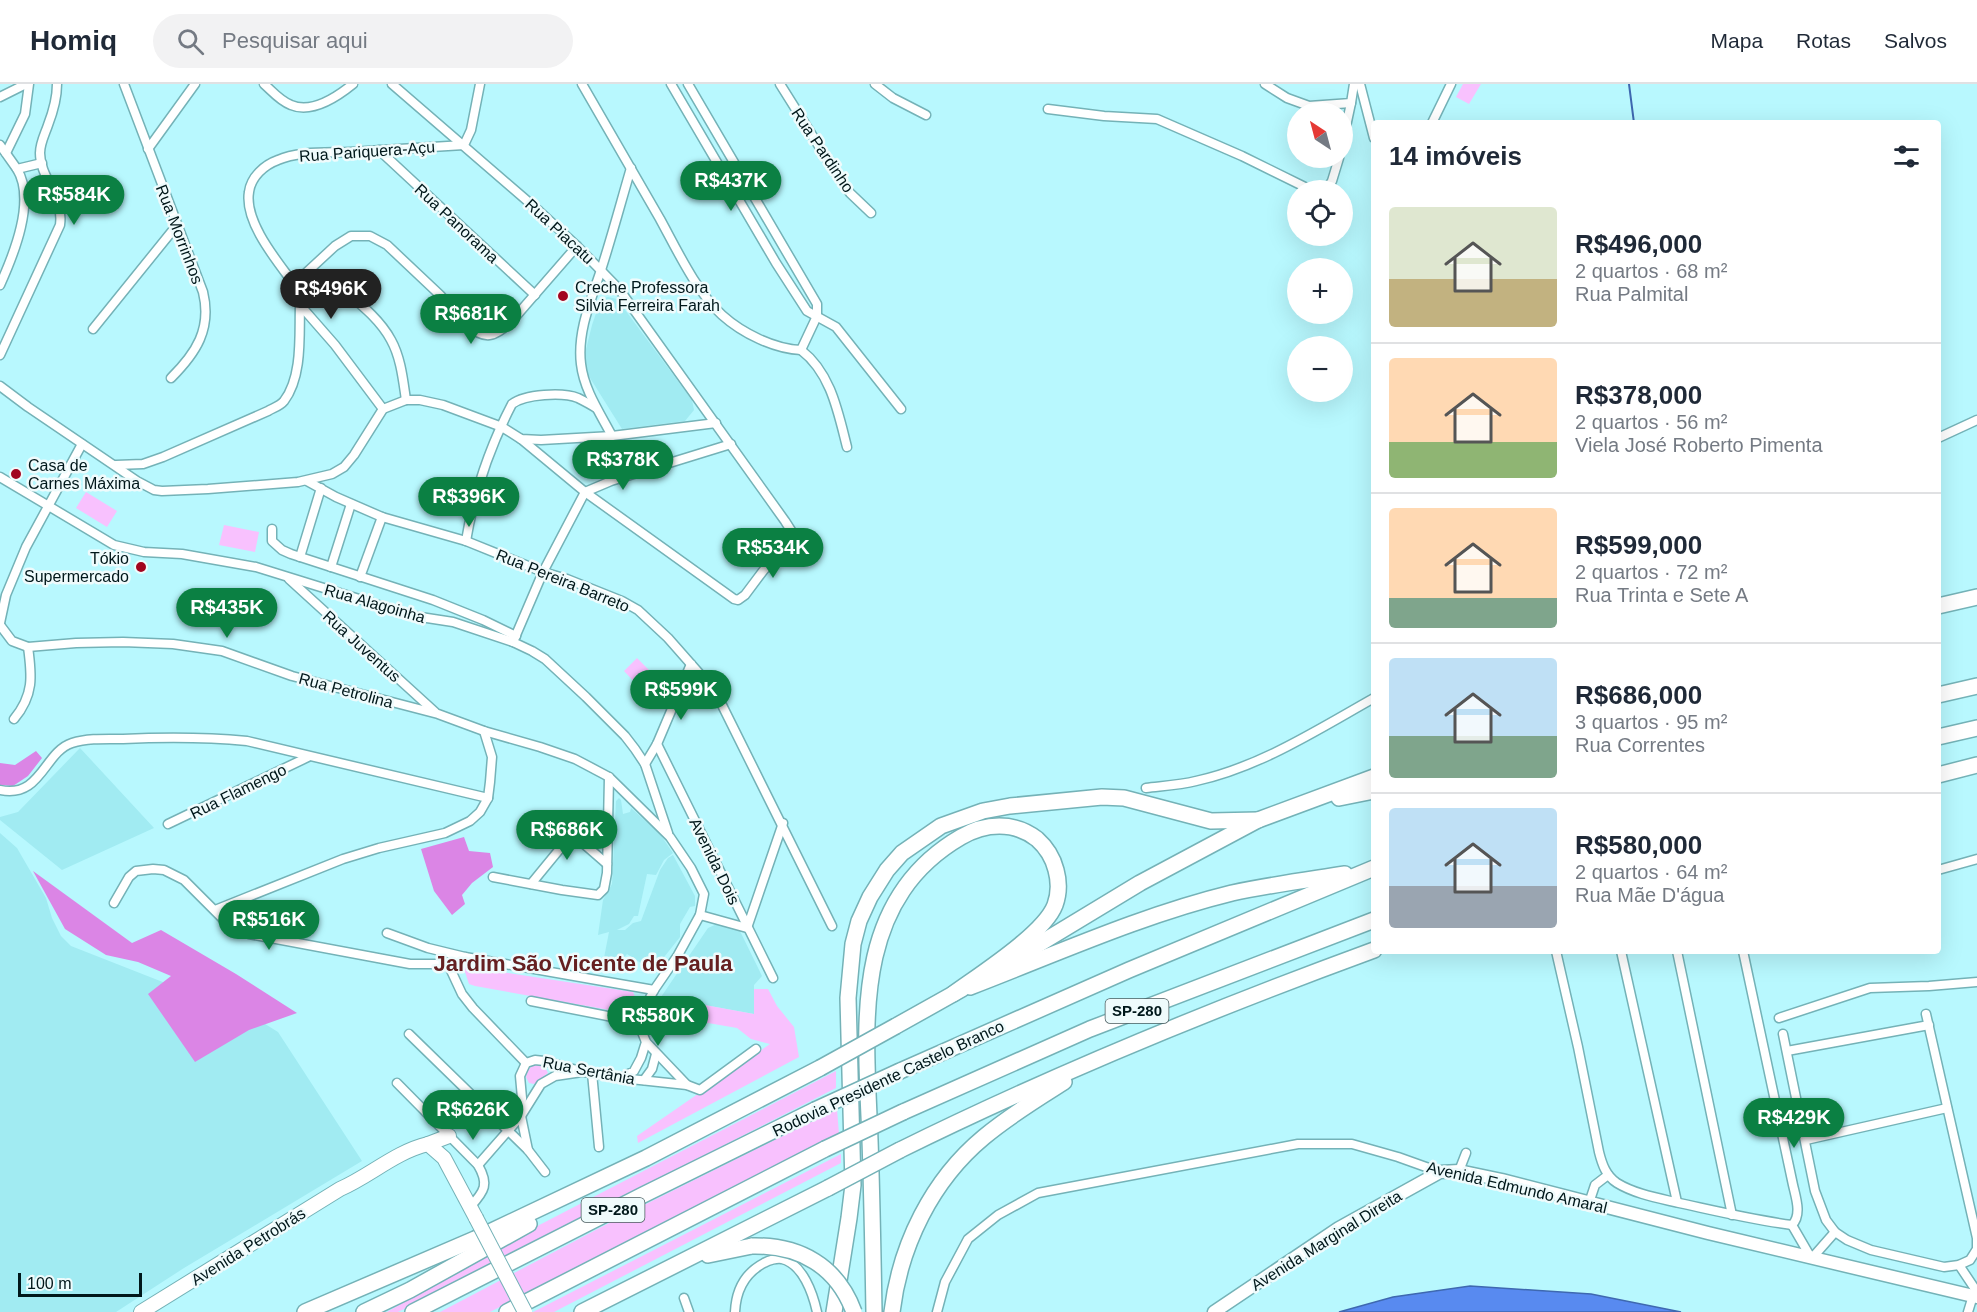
<!DOCTYPE html>
<html lang="pt">
<head>
<meta charset="utf-8">
<style>
  body { margin:0; font-family:Arial,sans-serif; background:#f2f2f3; color:#1f2937; height:100vh; display:flex; flex-direction:column; font-size:22px; white-space:nowrap }
  * { box-sizing:border-box; margin:0 }
  p { font-size:20px; color:#747a83 }
  .icon { flex:none; width:33px; height:33px; fill:none; stroke:currentColor; stroke-width:2; stroke-linecap:round; stroke-linejoin:round }
  .map { position:relative; flex:1; overflow:hidden }
  .side { position:absolute; left:1371px; top:36px; width:570px; height:834px; display:flex; flex-direction:column; background:#fff; border-radius:6px; box-shadow:0 6px 24px #0002 }
  .side>* { flex:none }
  .needle { width:39px; rotate:324deg }
  .buttons { position:absolute; left:1287px; top:18px; display:grid; gap:12px }
  .buttons a { display:grid; place-items:center; width:66px; height:66px; border-radius:50%; background:#fff; box-shadow:0 6px 24px #0002; font-size:30px }
  .scale { position:absolute; left:18px; bottom:15px; width:124px; box-sizing:border-box; padding-left:6px; border:3px solid #00171a; border-top:0; font-size:16px; line-height:21px; white-space:nowrap; color:#00171a; -webkit-text-stroke:4px #effbfc; paint-order:stroke }
  .price { position:absolute; translate:-50% -51px; padding:0 14px; border-radius:21px; background:#0b8043; color:#fff; font-size:20px; line-height:39px; filter:drop-shadow(0 2px 3px #0008) }
  .price::after { content:''; position:absolute; left:50%; top:36px; width:18px; height:14px; margin-left:-9px; background:inherit; clip-path:polygon(0 0,100% 0,50% 100%) }
  .price.on { background:#222; color:#fff }
  ul { padding:0; list-style:none }
  li { display:flex; align-items:center; gap:18px; height:150px; padding:0 18px }
  li+li { border-top:2px solid #e0e1e3 }
  li span { display:grid; place-items:center; flex:none; width:168px; height:120px; border-radius:6px; color:#555 }
  li>.icon { margin-inline-start:auto }
  span .icon { width:72px; height:72px; fill:#fffc; stroke-width:1 }
  li b { font-size:26px }
  h2 { display:flex; justify-content:space-between; align-items:center; height:72px; padding:0 18px; font-size:26px }
  header { display:flex; align-items:center; gap:36px; box-sizing:border-box; height:84px; padding:0 30px; background:#fff; border-bottom:2px solid #e0e1e3 }
  header strong { font-size:28px }
  nav { display:flex; gap:33px; margin-inline-start:auto; font-size:21px }
  .search { width:420px; height:54px; background:#f2f2f3; display:flex; align-items:center; gap:15px; box-sizing:border-box; padding:0 21px; border-radius:33px; color:#747a83; font-size:22px }
  .map>svg:first-child { display:block }
  .built { fill:#a1ebf2 }
  .green { fill:#f8c1fe }
  .forest { fill:#db85e5 }
  .water { fill:#588af0; stroke:#3e68b0; stroke-width:1.5 }
  .lines { fill:none; stroke-linecap:round; stroke-linejoin:round }
  .stream { stroke:#3e68b0; stroke-width:2 }
  .street-casing { stroke:#74b2b7; stroke-width:11 }
  .secondary-casing { stroke:#74b2b7; stroke-width:15 }
  .primary-casing { stroke:#74b2b7; stroke-width:16 }
  .highway-casing { stroke:#74b2b7; stroke-width:18 }
  .street { stroke:#fff; stroke-width:8 }
  .secondary { stroke:#fff; stroke-width:12 }
  .primary { stroke:#fff; stroke-width:14 }
  .highway { stroke:#fff; stroke-width:15 }
  .primary-bridge-casing { stroke:#74b2b7; stroke-width:16; stroke-linecap:butt }
  .highway-bridge-casing { stroke:#74b2b7; stroke-width:18; stroke-linecap:butt }
  .primary-bridge { stroke:#fff; stroke-width:14 }
  .highway-bridge { stroke:#fff; stroke-width:15 }
  .poi-dot { fill:#a2041f; stroke:#effbfc; stroke-width:2 }
  .labels { text-anchor:middle; stroke-width:5; stroke-linejoin:round; paint-order:stroke }
  .shield { fill:#effbfc; stroke:#485b5e; stroke-width:1.5 }
  .shield-label { font-size:15px; font-weight:bold; fill:#00171a }
  .street-label { font-size:16px; fill:#00171a; stroke:#effbfc }
  .poi-label { font-size:16px; fill:#00171a; stroke:#effbfc; text-anchor:start }
  .district-label { font-size:22px; font-weight:bold; fill:#652021; stroke:#effbfc }
</style>
</head>
<body>
<header>
<strong>Homiq</strong>
<div class="search"><svg class="icon" aria-label="search" viewBox="0 0 24 24"><circle cx="10" cy="10" r="6"/><path d="M15 15l6 6"/></svg>Pesquisar aqui</div>
<nav><a>Mapa</a><a>Rotas</a><a>Salvos</a></nav>
</header>
<div class="map">
<svg width="1977" height="1228" viewBox="0 0 1977 1228">
  <rect width="100%" height="100%" fill="#b8f8fe"/>
  <g class="built">
    <polygon points="608,213 617,215 692,316 694,326 685,337 622,345 585,286 585,269 592,241 601,215"/>
    <polygon points="80,664 154,744 62,786 0,736 0,733 18,728"/>
    <polygon points="619,714 621,716 623,730 630,728 631,724 660,750 673,769 664,776 656,791 647,790 638,832 634,832 629,840 617,846 625,846 633,839 641,837 660,786 668,774 673,771 695,812 695,822 690,823 680,840 680,853 653,887 627,870 617,882 603,879 609,848 598,851 603,816 612,800 616,717"/>
    <polygon points="0,749 17,764 46,814 52,834 61,852 71,862 257,935 278,948 362,1077 184,1184 116,1228 0,1228"/>
    <polygon points="719,839 738,843 762,892 754,901 754,930 661,913 708,844"/>
  </g>
  <g class="green">
    <polygon points="1463,0 1481,0 1469,20 1456,13"/>
    <polygon points="86,408 117,427 107,443 76,424"/>
    <polygon points="224,441 259,448 255,468 219,461"/>
    <polygon points="637,574 667,604 653,618 624,587"/>
    <path d="M463,882L633,908C638,917 635,925 626,929L475,902L469,900Z"/>
    <polygon points="754,905 768,905 777,922 794,943 799,973 638,1059 637,1052 770,960 751,955 737,944 650,929 654,918 661,913 754,930"/>
    <path d="M540,980L545,983L548,989L534,1000L529,999L526,993C528,984 531,981 540,980Z"/>
    <polygon points="836,987 836,1004 398,1228 387,1228 501,1161"/>
    <polygon points="837,1025 839,1050 490,1228 440,1228 630,1128"/>
    <polygon points="841,1070 841,1079 554,1228 533,1228"/>
  </g>
  <g class="forest">
    <polygon points="36,667 42,674 28,692 13,702 0,701 0,679 15,681"/>
    <polygon points="464,753 469,767 490,769 493,783 472,799 462,811 465,820 452,831 434,807 421,765"/>
    <polygon points="33,787 132,859 161,846 236,890 297,929 249,946 195,978 148,910 171,892 138,878 106,871 65,845"/>
  </g>
  <polygon class="water" points="1470,1202 1591,1210 1681,1228 1339,1228 1393,1213"/>
  <g class="lines">
    <polyline class="stream" points="1629,0 1634,39"/>
    <g class="street-casing">
      <g id="street">
        <path d="M124,0L203,208C212,245 196,269 171,294"/>
        <path d="M264,0C272,7 280,17 291,21C312,30 337,13 353,0"/>
        <polyline points="392,0 539,127 577,162 619,205 785,437 792,448 791,455 763,487 745,511 738,516 734,515 585,408 521,355"/>
        <path d="M582,0C608,45 634,90 660,135C677,166 696,207 722,231C742,249 774,265 801,266"/>
        <polyline points="671,0 776,179 807,227 836,243 901,325"/>
        <polyline points="688,0 817,220 817,232 801,266"/>
        <polyline points="780,0 839,94 850,109 871,129"/>
        <polyline points="875,0 893,14 926,31"/>
        <polyline points="1265,0 1287,14 1309,22 1351,19 1354,0"/>
        <polyline points="1360,0 1374,54"/>
        <polyline points="0,13 26,0"/>
        <polyline points="1048,25 1104,32 1157,35 1242,72 1311,106"/>
        <polyline points="1432,39 1451,0"/>
        <polyline points="0,61 17,85 42,79"/>
        <polyline points="1342,61 1351,19"/>
        <polyline points="148,65 195,0"/>
        <polyline points="379,66 535,211"/>
        <polyline points="6,69 25,30 29,0"/>
        <polyline points="1326,106 1332,97 1339,74"/>
        <path d="M328,192C349,212 377,230 391,256C401,274 403,296 406,316"/>
        <path d="M294,200C277,177 244,138 249,108C251,93 264,81 278,76C297,67 328,69 350,68C388,66 426,63 464,61L471,46L480,0"/>
        <path d="M0,201C14,170 36,116 17,85"/>
        <polyline points="93,245 177,141"/>
        <path d="M801,266C831,289 838,328 847,363"/>
        <path d="M0,271L60,141C64,112 40,94 40,69C40,59 45,50 48,41C53,28 57,15 57,0"/>
        <polyline points="0,302 28,323 137,397 154,406 162,407 208,405 298,398 332,390 344,383 354,371 383,325 406,316 420,316 443,321 502,343 521,355 541,356 612,352 716,339"/>
        <path d="M383,325L335,261L300,221L294,200L335,162L351,152H370L387,161L440,211L467,241C486,257 493,253 511,238L577,162"/>
        <path d="M612,352C600,329 584,306 581,280C577,248 591,216 601,186C612,152 621,118 631,84"/>
        <polyline points="1938,354 1977,336"/>
        <path d="M116,381L143,380L163,373L268,327C273,324 280,322 284,317C303,292 299,250 300,221"/>
        <polyline points="0,393 114,461 144,468 182,470 256,483 414,532 453,538 513,558 532,567 545,575 586,613 625,652 635,665 645,680 668,749"/>
        <polyline points="307,397 336,413 382,433 466,457 543,488 567,495 622,517 638,526 668,554 705,596 722,621 832,842"/>
        <polyline points="272,445 272,457 282,466 291,470 433,516 483,536 516,552"/>
        <path d="M466,457C474,409 489,364 512,320C525,310 563,308 578,314C584,317 590,320 596,324"/>
        <polyline points="300,473 321,404"/>
        <polyline points="331,483 351,420"/>
        <polyline points="360,493 382,433"/>
        <polyline points="289,495 435,628"/>
        <polyline points="0,539 6,511 26,463 82,360"/>
        <polyline points="0,541 12,557 28,563 76,559 123,558 173,560 222,567 292,592 438,630 484,647 540,663 575,675 609,693 670,753 691,784 704,810 700,831 678,871 654,906 640,933 638,938 646,958 641,974 634,987 621,994"/>
        <polyline points="513,558 543,488 585,408 611,397 731,360"/>
        <path d="M14,635C34,611 32,592 28,563"/>
        <polyline points="657,660 773,894"/>
        <polyline points="645,680 657,660 691,580"/>
        <path d="M1146,704C1162,702 1180,701 1196,697C1260,683 1317,646 1374,614"/>
        <path d="M0,706C41,715 44,668 72,659C88,654 106,655 123,655C164,653 205,653 247,657L488,714"/>
        <polyline points="168,740 308,673"/>
        <polyline points="1938,786 1977,775"/>
        <polyline points="493,793 562,806 598,811 604,805 607,789 609,693"/>
        <polyline points="531,800 563,761 575,756 584,760 607,780"/>
        <polyline points="114,819 129,793 136,787 153,785 164,786 184,796 228,840 249,850 410,880 448,880 465,873"/>
        <polyline points="215,826 343,775 379,764 445,749 470,737 480,728 488,714 490,698 492,673 484,647"/>
        <polyline points="700,831 747,844 783,739"/>
        <polyline points="387,849 428,864 465,873 654,906"/>
        <path d="M1556,867L1578,963L1599,1068C1602,1080 1606,1092 1617,1099C1635,1110 1658,1114 1679,1119C1716,1127 1753,1136 1792,1141"/>
        <polyline points="1621,867 1677,1118"/>
        <polyline points="1677,867 1732,1131"/>
        <path d="M1743,867L1793,1101C1796,1114 1802,1131 1792,1141"/>
        <polyline points="448,880 462,910 473,924 526,979"/>
        <polyline points="531,917 638,938"/>
        <polyline points="1779,934 1870,904 1929,902 1977,898"/>
        <polyline points="409,950 528,1066 545,1088"/>
        <polyline points="1783,950 1815,1107 1826,1136 1835,1148 1847,1156 1871,1166 1944,1183 1959,1181 1970,1176 1977,1165 1977,1154 1926,930"/>
        <polyline points="646,958 687,1001"/>
        <polyline points="1787,967 1929,941"/>
        <polyline points="592,989 599,1063"/>
        <polyline points="644,996 652,985 656,970"/>
        <path d="M397,999L478,1081C489,1100 485,1107 470,1123"/>
        <polyline points="1806,1056 1947,1024"/>
        <polyline points="528,1066 521,1032 522,1014 520,992 526,979 535,976 544,977 584,988 621,994 687,1001 700,1006 756,965"/>
        <polyline points="478,1081 521,1032 541,1000 555,992 582,988"/>
        <polyline points="1459,1087 1466,1069"/>
        <polyline points="1589,1119 1595,1101 1608,1091"/>
        <polyline points="1792,1141 1810,1172"/>
        <polyline points="1813,1173 1835,1148"/>
        <polyline points="1959,1181 1975,1205 1968,1228"/>
        <polyline points="684,1214 689,1228"/>
        <path d="M735,1228C736,1206 745,1189 764,1179C769,1176 777,1174 782,1175C803,1180 813,1210 817,1228"/>
        <polyline points="937,1228 945,1198 968,1155 998,1131 1038,1109 1298,1060 1352,1060 1398,1073 1440,1088"/>
      </g>
    </g>
    <g class="secondary-casing">
      <polyline id="secondary" points="1214,1228 1339,1144 1440,1088 1459,1087 1502,1096 1708,1149 1977,1213"/>
    </g>
    <g class="primary-casing">
      <g id="primary">
        <polyline points="428,1060 449,1052"/>
        <path d="M141,1228L340,1105C370,1092 395,1068 428,1060L444,1074L476,1134"/>
      </g>
    </g>
    <g class="highway-casing">
      <g id="highway">
        <polyline points="1938,522 1977,513"/>
        <polyline points="1938,611 1977,602"/>
        <polyline points="1938,653 1977,644"/>
        <polyline points="1938,691 1977,681"/>
        <polyline points="1339,714 1374,707"/>
        <polyline points="1006,880 1140,799 1258,736 1374,693"/>
        <path d="M970,903C1056,870 1142,831 1232,809C1269,801 1307,796 1345,790"/>
        <polyline points="896,942 962,905"/>
        <polyline points="900,987 1129,886 1374,784"/>
        <polyline points="903,1028 1090,945 1374,836"/>
        <path d="M900,1066C1054,990 1213,925 1374,866"/>
        <polyline points="708,1171 752,1162"/>
        <polyline points="305,1228 475,1155 646,1074 820,984"/>
        <polyline points="364,1228 410,1206 529,1140"/>
        <polyline points="413,1228 643,1111 815,1026"/>
        <polyline points="507,1228 825,1065"/>
        <polyline points="582,1228 828,1104"/>
        <polyline points="834,1228 849,1134 853,1101 848,914 853,860 859,837 870,813 887,786 902,769 941,742 983,727 1010,722 1102,713 1124,714 1211,737 1258,736"/>
        <path d="M874,1228C873,1171 872,1113 870,1056C866,945 849,818 961,753C985,739 1014,737 1037,755C1046,763 1053,774 1056,786C1059,797 1059,810 1055,821C1044,850 979,891 953,910"/>
        <path d="M892,1228C900,1161 932,1096 984,1053C1009,1032 1037,1015 1064,998"/>
      </g>
    </g>
    <use href="#street" class="street"/>
    <use href="#secondary" class="secondary"/>
    <use href="#primary" class="primary"/>
    <use href="#highway" class="highway"/>
    <g class="primary-bridge-casing">
      <polyline id="primary-bridge" points="476,1134 525,1228"/>
    </g>
    <g class="highway-bridge-casing">
      <g id="highway-bridge">
        <polyline points="820,984 896,942"/>
        <polyline points="815,1026 900,987"/>
        <polyline points="825,1065 903,1028"/>
        <polyline points="828,1104 900,1066"/>
        <path d="M752,1162C800,1161 837,1182 854,1228"/>
      </g>
    </g>
    <use href="#primary-bridge" class="primary-bridge"/>
    <use href="#highway-bridge" class="highway-bridge"/>
  </g>
  <g class="poi-dot">
    <circle cx="563" cy="212" r="6"/>
    <circle cx="16" cy="390" r="6"/>
    <circle cx="141" cy="483" r="6"/>
  </g>
  <g class="labels">
    <g class="shield">
      <rect x="1105.5" y="915" width="63" height="24" rx="4.5"/>
      <rect x="581.5" y="1114" width="63" height="24" rx="4.5"/>
    </g>
    <g class="shield-label">
      <text x="1137" y="932">SP-280</text>
      <text x="613" y="1131">SP-280</text>
    </g>
    <g class="street-label">
      <text transform="translate(823 66) rotate(56)" y="6">Rua Pardinho</text>
      <text transform="translate(367 67) rotate(-4)" y="6">Rua Pariquera-Açu</text>
      <text transform="translate(457 139) rotate(43)" y="6">Rua Panorama</text>
      <text transform="translate(560 147) rotate(43)" y="6">Rua Piacatu</text>
      <text transform="translate(180 150) rotate(69)" y="6">Rua Morrinhos</text>
      <text transform="translate(563 496) rotate(22)" y="6">Rua Pereira Barreto</text>
      <text transform="translate(375 519) rotate(16)" y="6">Rua Alagoinha</text>
      <text transform="translate(362 562) rotate(42)" y="6">Rua Juventus</text>
      <text transform="translate(346 606) rotate(15)" y="6">Rua Petrolina</text>
      <text transform="translate(238 707) rotate(-26)" y="6">Rua Flamengo</text>
      <text transform="translate(715 777) rotate(64)" y="6">Avenida Dois</text>
      <text transform="translate(589 986) rotate(11)" y="6">Rua Sertânia</text>
      <text transform="translate(888 994) rotate(-25)" y="6">Rodovia Presidente Castelo Branco</text>
      <text transform="translate(1517 1103) rotate(13)" y="6">Avenida Edmundo Amaral</text>
      <text transform="translate(1326 1156) rotate(-32)" y="6">Avenida Marginal Direita</text>
      <text transform="translate(248 1162) rotate(-32)" y="6">Avenida Petrobrás</text>
    </g>
    <g class="poi-label">
      <text x="575" y="209">Creche Professora<tspan x="575" dy="18">Silvia Ferreira Farah</tspan></text>
      <text x="28" y="387">Casa de<tspan x="28" dy="18">Carnes Máxima</tspan></text>
      <text x="129" y="480" text-anchor="end">Tókio<tspan x="129" dy="18">Supermercado</tspan></text>
    </g>
    <g class="district-label">
      <text x="583" y="887">Jardim São Vicente de Paula</text>
    </g>
  </g>
</svg>
<div class="buttons">
<a><svg class="needle" viewBox="-14 -14 28 28"><path d="M0-13l5 13h-10z" fill="#e53935"/><path d="M0 13l5-13h-10z" fill="#747a83"/></svg></a>
<a><svg class="icon" aria-label="locate" viewBox="0 0 24 24"><circle cx="12" cy="12" r="6"/><path d="M12 2v4M12 18v4M2 12h4M18 12h4"/></svg></a>
<a>+</a>
<a>−</a>
</div>
<div class="scale">100 m</div>
<b class="price" style="left:731px;top:128px">R$437K</b>
<b class="price" style="left:74px;top:142px">R$584K</b>
<b class="price on" style="left:331px;top:236px">R$496K</b>
<b class="price" style="left:471px;top:261px">R$681K</b>
<b class="price" style="left:623px;top:407px">R$378K</b>
<b class="price" style="left:469px;top:444px">R$396K</b>
<b class="price" style="left:773px;top:495px">R$534K</b>
<b class="price" style="left:227px;top:555px">R$435K</b>
<b class="price" style="left:681px;top:637px">R$599K</b>
<b class="price" style="left:567px;top:777px">R$686K</b>
<b class="price" style="left:269px;top:867px">R$516K</b>
<b class="price" style="left:658px;top:963px">R$580K</b>
<b class="price" style="left:473px;top:1057px">R$626K</b>
<b class="price" style="left:1794px;top:1065px">R$429K</b>
<section class="side">
<h2>14 imóveis<svg class="icon" aria-label="filters" viewBox="0 0 24 24"><path d="M4 7h16M4 17h16"/><circle cx="9" cy="7" r="2"/><circle cx="15" cy="17" r="2"/></svg></h2>
<ul>
<li><span style="background:linear-gradient(#dfe7d0 60%,#c2b280 0)"><svg class="icon" aria-label="home" viewBox="0 0 24 24"><path d="M3 11l9-7 9 7M6 9v11h12V9"/></svg></span><div><b>R$496,000</b><p>2 quartos · 68 m²</p><p>Rua Palmital</p></div></li>
<li><span style="background:linear-gradient(#ffd9b3 70%,#8fb573 0)"><svg class="icon" aria-label="home" viewBox="0 0 24 24"><path d="M3 11l9-7 9 7M6 9v11h12V9"/></svg></span><div><b>R$378,000</b><p>2 quartos · 56 m²</p><p>Viela José Roberto Pimenta</p></div></li>
<li><span style="background:linear-gradient(#ffd9b3 75%,#7fa58c 0)"><svg class="icon" aria-label="home" viewBox="0 0 24 24"><path d="M3 11l9-7 9 7M6 9v11h12V9"/></svg></span><div><b>R$599,000</b><p>2 quartos · 72 m²</p><p>Rua Trinta e Sete A</p></div></li>
<li><span style="background:linear-gradient(#bfe0f5 65%,#7fa58c 0)"><svg class="icon" aria-label="home" viewBox="0 0 24 24"><path d="M3 11l9-7 9 7M6 9v11h12V9"/></svg></span><div><b>R$686,000</b><p>3 quartos · 95 m²</p><p>Rua Correntes</p></div></li>
<li><span style="background:linear-gradient(#bfe0f5 65%,#9aa5b1 0)"><svg class="icon" aria-label="home" viewBox="0 0 24 24"><path d="M3 11l9-7 9 7M6 9v11h12V9"/></svg></span><div><b>R$580,000</b><p>2 quartos · 64 m²</p><p>Rua Mãe D'água</p></div></li>
</ul>
</section>
</div>
</body>
</html>
